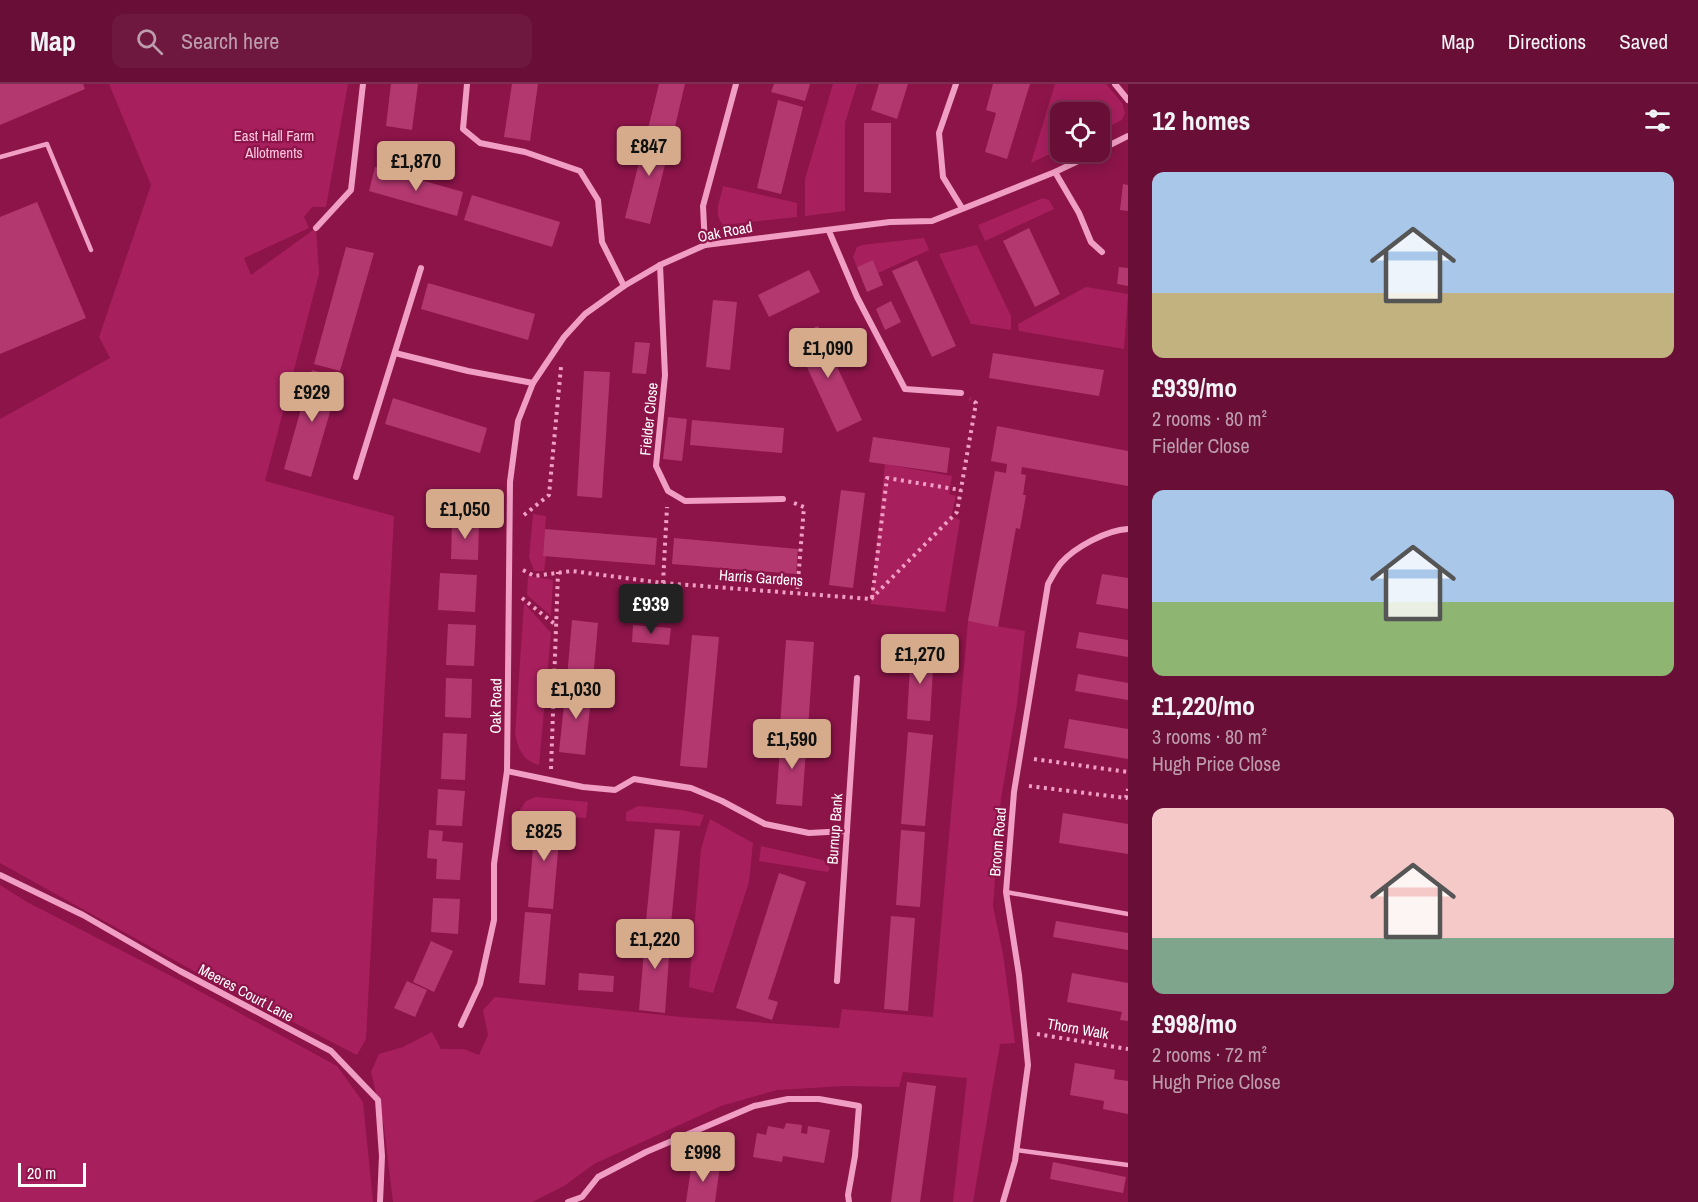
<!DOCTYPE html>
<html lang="en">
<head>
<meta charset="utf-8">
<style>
  body { margin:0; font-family:"Archivo Narrow",sans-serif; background:#6e183f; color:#f1f3f6; height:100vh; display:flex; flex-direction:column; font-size:22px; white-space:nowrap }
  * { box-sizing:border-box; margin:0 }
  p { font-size:20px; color:#bd9cad }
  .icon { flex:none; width:33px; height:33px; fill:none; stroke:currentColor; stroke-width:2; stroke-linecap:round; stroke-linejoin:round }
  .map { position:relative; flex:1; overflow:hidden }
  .details { display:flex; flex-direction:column; background:#690f37; width:570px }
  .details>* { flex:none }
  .tools { position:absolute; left:1050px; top:18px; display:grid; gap:12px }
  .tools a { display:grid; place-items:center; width:60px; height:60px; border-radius:12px; background:#690f37; box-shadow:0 3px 15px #0003,0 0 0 2px #7c2f52; font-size:30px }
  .scale { position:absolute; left:18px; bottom:15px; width:68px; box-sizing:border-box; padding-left:6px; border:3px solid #fff; border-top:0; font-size:16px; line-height:21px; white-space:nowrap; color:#fff; -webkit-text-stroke:4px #8c1449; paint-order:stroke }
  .price { position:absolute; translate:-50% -51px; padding:0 14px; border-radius:6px; background:#d6ab8b; color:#111; font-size:20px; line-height:39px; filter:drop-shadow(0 2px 3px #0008) }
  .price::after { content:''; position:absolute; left:50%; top:36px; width:18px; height:14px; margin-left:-9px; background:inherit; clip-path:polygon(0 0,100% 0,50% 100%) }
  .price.active { background:#222; color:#fff }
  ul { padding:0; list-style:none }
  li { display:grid; align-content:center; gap:12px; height:318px; padding:0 24px }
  li span { display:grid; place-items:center; height:186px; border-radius:12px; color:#555 }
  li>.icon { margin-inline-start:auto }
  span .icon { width:108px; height:108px; fill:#fffc; stroke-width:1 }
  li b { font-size:26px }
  h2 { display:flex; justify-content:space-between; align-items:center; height:72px; padding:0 24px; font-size:26px }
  header { display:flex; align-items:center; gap:36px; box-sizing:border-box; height:84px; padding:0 30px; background:#690f37; border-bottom:2px solid #7c2f52 }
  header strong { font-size:28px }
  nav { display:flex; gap:33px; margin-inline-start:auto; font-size:21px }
  .search { width:420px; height:54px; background:#6e183f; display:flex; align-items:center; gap:15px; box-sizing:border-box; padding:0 21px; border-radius:12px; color:#bd9cad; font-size:22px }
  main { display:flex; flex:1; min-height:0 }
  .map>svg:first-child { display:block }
  .green { fill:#a81f5e }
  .building { fill:#b43870 }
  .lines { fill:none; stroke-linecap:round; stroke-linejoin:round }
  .path { stroke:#f09ec3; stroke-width:4; stroke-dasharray:3 4.5; stroke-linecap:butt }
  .lane { stroke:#f09ec3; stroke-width:4.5 }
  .street { stroke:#f09ec3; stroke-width:6 }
  .labels { text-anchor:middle; stroke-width:4.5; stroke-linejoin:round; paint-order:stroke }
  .park-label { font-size:15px; fill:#fcc4dd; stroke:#8c1449 }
  .street-label { font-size:15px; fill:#fff; stroke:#8c1449 }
</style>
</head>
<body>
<header>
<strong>Map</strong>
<div class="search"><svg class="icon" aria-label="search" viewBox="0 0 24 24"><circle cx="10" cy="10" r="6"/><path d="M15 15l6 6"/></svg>Search here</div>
<nav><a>Map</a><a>Directions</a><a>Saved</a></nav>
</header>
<main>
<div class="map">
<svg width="1128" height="1118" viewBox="0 0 1128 1118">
  <rect width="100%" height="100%" fill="#8c1449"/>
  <g class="green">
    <polygon points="109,0 348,0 326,123 312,123 304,133 309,144 244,174 251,191 316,144 319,190 265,397 394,432 366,955 357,971 192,886 0,779 0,335 110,274 99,253 151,101"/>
    <polygon points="833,0 857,0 845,39 845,127 805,132 805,95"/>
    <polygon points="1055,0 1106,0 1122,19 1125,29 1122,36 1100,47 1100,28 1060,28 1060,65 1031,79"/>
    <path d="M723,102L797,119V133L723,141C712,128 721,116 723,102Z"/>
    <polygon points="1043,114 1049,116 1054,125 985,157 978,141"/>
    <polygon points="924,154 929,166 878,189 873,176 857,183 853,173 857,163 862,161"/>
    <polygon points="977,161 1011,232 1011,246 971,240 939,170"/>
    <polygon points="1086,203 1128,210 1124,265 1019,247 1018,240"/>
    <polygon points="885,380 952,392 949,410 956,412 951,433 960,436 945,528 871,520"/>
    <polygon points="533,430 546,432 543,471 546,472 544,487 534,487 529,473"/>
    <polygon points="528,492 553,496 551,532 527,511"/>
    <path d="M524,519L551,549L539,681C523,677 519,666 515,651Z"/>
    <polygon points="968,537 1025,547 1017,620 1001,715 993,822 1003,870 1015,959 1000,960 973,1118 953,1118 967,994 903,988 899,1003 845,1002 777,1006 721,1022 594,1080 564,1102 532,1118 393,1118 384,1043 371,988 379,970 403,963 432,948 441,965 464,965 479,971 488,951 483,926 495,913 681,933 839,944 842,925 933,933"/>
    <polygon points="536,713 588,718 586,734 518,729 526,717"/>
    <polygon points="638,722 682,726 704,731 700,742 626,737 626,728"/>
    <polygon points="710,735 753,759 749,798 713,909 689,903 701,765"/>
    <polygon points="761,762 823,776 830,784 828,788 759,777"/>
    <polygon points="0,801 27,818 177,895 337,982 363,1018 373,1118 0,1118"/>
  </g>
  <g class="building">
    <polygon points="0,0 83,0 85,5 0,41"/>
    <polygon points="391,0 418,0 412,46 386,42"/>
    <polygon points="512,0 538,0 530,57 504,53"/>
    <polygon points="659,0 685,0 673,51 648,45"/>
    <polygon points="774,0 810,0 805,17 771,8"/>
    <polygon points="879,0 908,0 897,35 871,26"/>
    <polygon points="993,0 1030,0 1007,75 985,68 996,29 986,26"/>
    <polygon points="778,16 803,23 781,110 757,104"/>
    <polygon points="864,39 891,39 891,109 864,108"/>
    <polygon points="647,47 672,53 650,140 625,134"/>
    <polygon points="375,83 463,108 457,132 369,107"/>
    <polygon points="1123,100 1128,101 1128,127 1120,126"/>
    <polygon points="472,111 560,138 552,163 464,136"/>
    <polygon points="37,118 86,234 0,270 0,133"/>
    <polygon points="1029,144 1060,210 1035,223 1003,157"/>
    <polygon points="346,163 374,169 340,287 314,280"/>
    <polygon points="873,176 883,201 867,208 857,183"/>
    <polygon points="917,176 956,262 932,273 892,187"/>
    <polygon points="1119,183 1128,184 1128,202 1117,200"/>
    <polygon points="809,186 820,208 769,233 758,211"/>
    <polygon points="428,199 535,230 528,256 421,225"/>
    <polygon points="713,216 737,218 730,286 706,283"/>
    <polygon points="891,217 901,238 885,246 876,225"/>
    <polygon points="818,242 862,336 837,348 793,253"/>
    <polygon points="635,258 650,259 646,290 632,289"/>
    <polygon points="993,269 1104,286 1099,312 989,294"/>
    <polygon points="312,286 340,294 311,393 284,385"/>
    <polygon points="584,287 610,288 602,414 577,412"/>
    <polygon points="393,314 487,344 480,369 385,340"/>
    <polygon points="668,333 687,335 682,377 663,375"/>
    <polygon points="692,336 784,344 782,369 690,361"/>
    <polygon points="997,342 1128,367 1128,402 1022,383 1021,390 1026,391 1023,411 1026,411 1020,445 1016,444 998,543 968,537 995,387 1006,389 1007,380 991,377"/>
    <polygon points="873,353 950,364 947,389 869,378"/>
    <polygon points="841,406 865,409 853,504 829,501"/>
    <polygon points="452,436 479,438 478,476 451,475"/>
    <polygon points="545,445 657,454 655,481 543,472"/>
    <polygon points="674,454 798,465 796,490 672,480"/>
    <polygon points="440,489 477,491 475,528 438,526"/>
    <polygon points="1102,490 1128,494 1128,525 1096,520"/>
    <polygon points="572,536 598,539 593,596 567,594"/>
    <polygon points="448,540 476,541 474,582 446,581"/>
    <polygon points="633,541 671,544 669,561 632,558"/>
    <polygon points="1079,548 1128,556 1128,573 1076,564"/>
    <polygon points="692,551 719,553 707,684 680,682"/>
    <polygon points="786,556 814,558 808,644 780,642"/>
    <polygon points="911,565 934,567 930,637 907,635"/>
    <polygon points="1078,590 1128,599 1128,616 1075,607"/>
    <polygon points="446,594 472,595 471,634 445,633"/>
    <polygon points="566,602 592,605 585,671 559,668"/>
    <polygon points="1069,635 1128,645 1128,675 1064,664"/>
    <polygon points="908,648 933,651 925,742 901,740"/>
    <polygon points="443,649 467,650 465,696 441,695"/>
    <polygon points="781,650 807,652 802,722 776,720"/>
    <polygon points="438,705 465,707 462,742 436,741"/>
    <polygon points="1063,729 1128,740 1128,770 1059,759"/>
    <polygon points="536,730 561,733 553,825 528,823"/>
    <polygon points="655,745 680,747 671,840 646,837"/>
    <polygon points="429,746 443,747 442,757 463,759 460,796 436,795 437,775 427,774"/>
    <polygon points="901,746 925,748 920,823 896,821"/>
    <polygon points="779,789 806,798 768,915 778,918 772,936 736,924"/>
    <polygon points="433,814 460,815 458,850 431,848"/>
    <polygon points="525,828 551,830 545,901 519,899"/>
    <polygon points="891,832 915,834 908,927 884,925"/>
    <polygon points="1056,837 1128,849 1128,866 1053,853"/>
    <polygon points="646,843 671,845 665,929 639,926"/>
    <polygon points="431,857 453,867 434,908 413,898"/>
    <polygon points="579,889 614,892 613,908 578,906"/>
    <polygon points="1072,889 1128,899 1128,937 1120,936 1122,928 1067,918"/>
    <polygon points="407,897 427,906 415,933 394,924"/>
    <polygon points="1075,979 1115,986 1114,995 1128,997 1128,1030 1103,1025 1104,1017 1070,1011"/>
    <polygon points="907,998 936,1002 920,1118 891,1118"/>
    <polygon points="786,1039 802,1041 801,1049 807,1050 808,1042 830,1046 824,1079 783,1072 782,1078 753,1073 757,1049 766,1051 768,1042 784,1045"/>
    <polygon points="692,1078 720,1082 715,1118 686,1118"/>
    <polygon points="1053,1078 1126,1093 1123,1109 1050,1095"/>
  </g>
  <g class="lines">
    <g class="path">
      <polyline points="794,419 804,423 797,509"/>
      <polyline points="524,431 549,411 561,283"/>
      <polyline points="523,486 534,492 572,487 663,499 871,515"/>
      <polyline points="663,499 667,423"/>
      <polyline points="522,514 556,541"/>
      <polyline points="872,514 887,394 961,406"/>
      <polyline points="871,515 957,428 976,319 970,315"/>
      <polyline points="1034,675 1128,688"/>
      <polyline points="551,685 558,488"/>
      <polyline points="1029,702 1126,714 1128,705"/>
      <polyline points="1037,950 1128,965"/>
    </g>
    <g class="lane">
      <polyline points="0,73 47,60 91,166"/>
      <polyline points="1006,808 1128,830"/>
      <polyline points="1016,1066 1128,1081"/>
    </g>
    <g class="street">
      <polyline points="467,0 463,45 480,59 525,68 580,87 598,116 602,158 624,202"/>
      <polyline points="956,0 939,49 943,93 962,124"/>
      <polyline points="1115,0 1128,16"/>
      <polyline points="1100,66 1128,52"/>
      <polyline points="1055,88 1079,129 1091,158 1102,168"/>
      <polyline points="316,144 351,106 363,0"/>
      <polyline points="829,147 857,213 905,305 961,309"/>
      <polyline points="705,161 703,122 736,0"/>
      <polyline points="660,181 665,291 656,382 668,407 685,417 783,415"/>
      <polyline points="395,269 468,287 533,299"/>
      <polyline points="356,393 421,184"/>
      <polyline points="507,687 583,703 615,706 634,695 691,704 722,717 765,740 809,749 847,747"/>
      <polyline points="0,791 83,831 180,887 331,967 378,1016 382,1072 380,1118"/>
      <polyline points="837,897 857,594"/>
      <polyline points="461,941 480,900 494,836 494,780 507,687 510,398 518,337 533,299 564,253 585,230 624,202 660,181 705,161 890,138 932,137 1055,88 1097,68"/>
      <polyline points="568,1118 582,1113 598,1093 646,1068 754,1022 788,1015 819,1015 859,1022 855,1072 848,1111 849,1118"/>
      <path d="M1003,1118L1015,1077L1028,981L1019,891L1006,808L1014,708L1048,500C1052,493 1056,485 1061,479C1075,463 1107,446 1128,445"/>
    </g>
  </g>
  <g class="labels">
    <g class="park-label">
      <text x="274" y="57">East Hall Farm<tspan x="274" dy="17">Allotments</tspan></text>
    </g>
    <g class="street-label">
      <text transform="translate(725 148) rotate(-11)" y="5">Oak Road</text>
      <text transform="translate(649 335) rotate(-84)" y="5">Fielder Close</text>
      <text transform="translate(761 494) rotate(4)" y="5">Harris Gardens</text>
      <text transform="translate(496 622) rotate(-89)" y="5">Oak Road</text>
      <text transform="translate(835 745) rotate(-86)" y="5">Burnup Bank</text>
      <text transform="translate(998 758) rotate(-85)" y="5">Broom Road</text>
      <text transform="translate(246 909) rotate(28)" y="5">Meeres Court Lane</text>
      <text transform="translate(1078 945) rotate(10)" y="5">Thorn Walk</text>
    </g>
  </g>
</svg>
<div class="tools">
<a><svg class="icon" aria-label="locate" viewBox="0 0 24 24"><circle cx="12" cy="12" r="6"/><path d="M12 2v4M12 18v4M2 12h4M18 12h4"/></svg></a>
</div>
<div class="scale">20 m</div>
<b class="price" style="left:649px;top:93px">£847</b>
<b class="price" style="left:416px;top:108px">£1,870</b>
<b class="price" style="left:828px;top:295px">£1,090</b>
<b class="price" style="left:312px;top:339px">£929</b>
<b class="price" style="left:465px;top:456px">£1,050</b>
<b class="price active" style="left:651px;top:551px">£939</b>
<b class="price" style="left:920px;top:601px">£1,270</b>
<b class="price" style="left:576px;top:636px">£1,030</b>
<b class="price" style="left:792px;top:686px">£1,590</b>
<b class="price" style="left:544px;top:778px">£825</b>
<b class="price" style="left:655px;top:886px">£1,220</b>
<b class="price" style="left:703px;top:1099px">£998</b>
</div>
<section class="details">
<h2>12 homes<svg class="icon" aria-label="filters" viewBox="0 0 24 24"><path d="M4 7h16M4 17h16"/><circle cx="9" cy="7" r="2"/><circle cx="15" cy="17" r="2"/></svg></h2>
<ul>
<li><span style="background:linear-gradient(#a9c7e8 65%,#c2b280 0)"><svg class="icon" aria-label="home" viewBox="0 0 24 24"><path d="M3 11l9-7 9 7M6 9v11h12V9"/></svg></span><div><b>£939/mo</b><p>2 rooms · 80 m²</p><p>Fielder Close</p></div></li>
<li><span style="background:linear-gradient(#a9c7e8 60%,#8fb573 0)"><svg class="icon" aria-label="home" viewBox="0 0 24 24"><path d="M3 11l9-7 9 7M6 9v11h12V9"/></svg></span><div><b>£1,220/mo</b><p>3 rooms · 80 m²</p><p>Hugh Price Close</p></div></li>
<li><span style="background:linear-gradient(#f6c9c9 70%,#7fa58c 0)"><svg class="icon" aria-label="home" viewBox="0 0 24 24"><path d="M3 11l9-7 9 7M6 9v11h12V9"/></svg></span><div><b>£998/mo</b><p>2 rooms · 72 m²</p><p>Hugh Price Close</p></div></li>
</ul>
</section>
</main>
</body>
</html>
